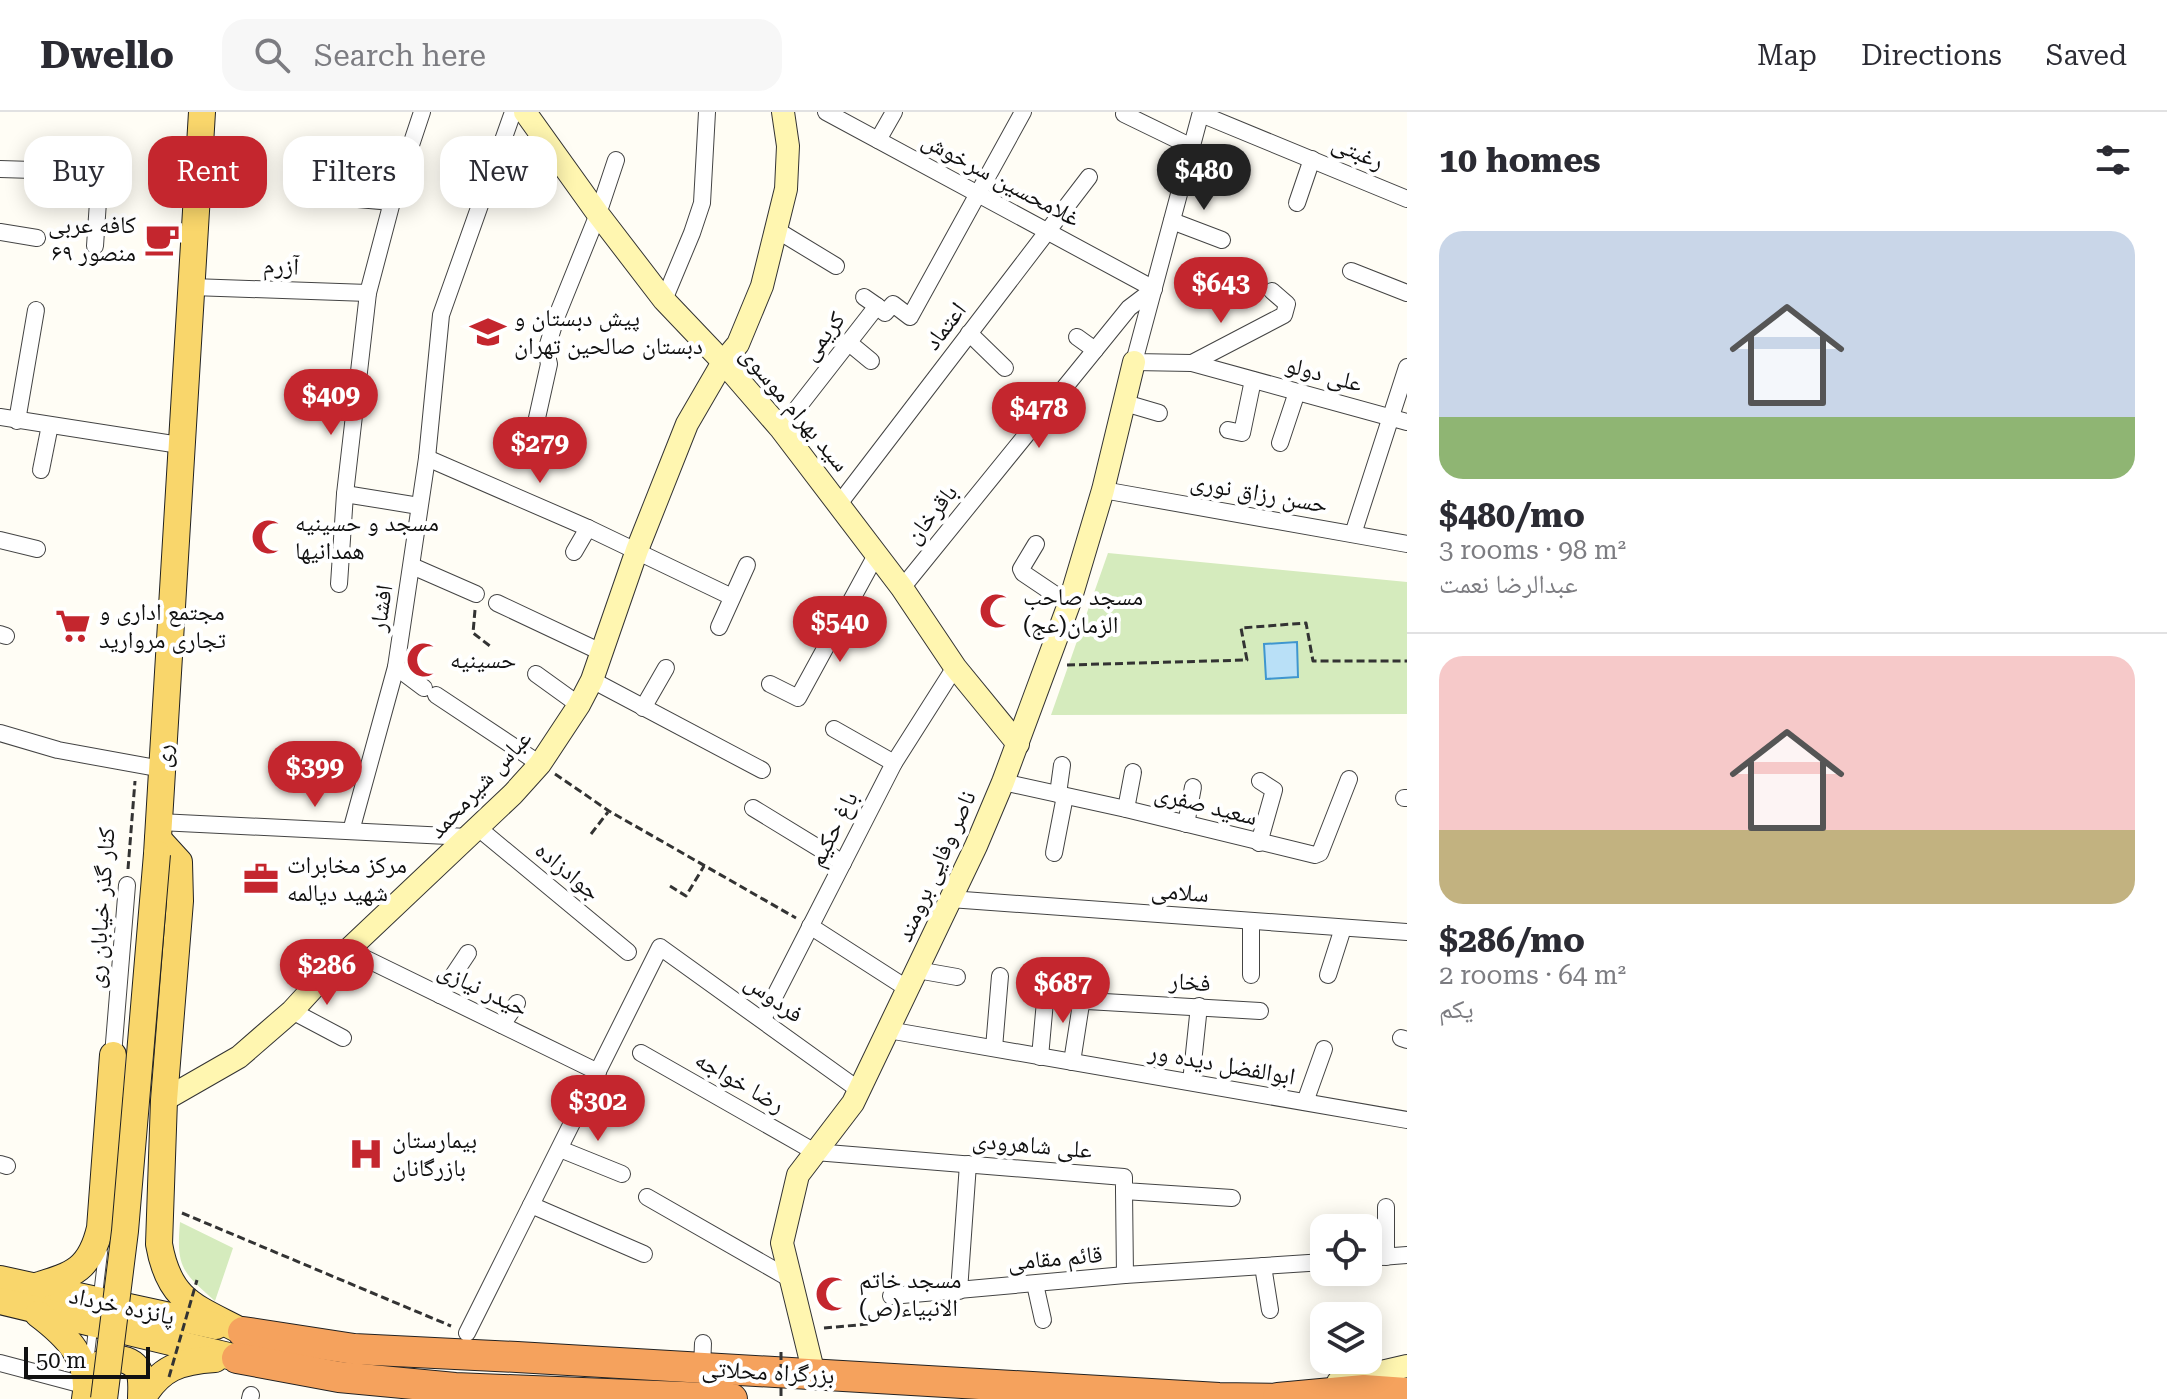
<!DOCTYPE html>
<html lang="en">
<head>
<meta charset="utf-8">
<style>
  body { margin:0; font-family:"Roboto Serif","Noto Naskh Arabic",serif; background:#f7f7f7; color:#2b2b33; height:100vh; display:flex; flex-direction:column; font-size:30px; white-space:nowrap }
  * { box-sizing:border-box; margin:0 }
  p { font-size:26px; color:#7c7c81 }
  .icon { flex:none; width:44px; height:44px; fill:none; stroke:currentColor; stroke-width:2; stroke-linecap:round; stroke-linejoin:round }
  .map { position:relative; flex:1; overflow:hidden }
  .sheet { display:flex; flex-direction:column; background:#fff; width:760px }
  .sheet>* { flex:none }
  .top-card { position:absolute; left:24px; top:24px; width:760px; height:72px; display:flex; gap:16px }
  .buttons { position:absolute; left:1310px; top:1102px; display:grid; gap:16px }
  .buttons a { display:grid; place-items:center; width:72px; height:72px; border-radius:16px; background:#fff; box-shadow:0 4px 20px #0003; font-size:40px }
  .scale { position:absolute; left:24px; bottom:20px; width:126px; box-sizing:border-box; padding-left:8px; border:4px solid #111; border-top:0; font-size:22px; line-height:28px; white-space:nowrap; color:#111; -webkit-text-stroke:6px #fff; paint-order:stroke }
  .price { position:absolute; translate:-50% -68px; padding:0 18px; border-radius:28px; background:#c4262e; color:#fff; font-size:26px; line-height:52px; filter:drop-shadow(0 2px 4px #0008) }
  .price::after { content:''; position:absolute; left:50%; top:48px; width:24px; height:18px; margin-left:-12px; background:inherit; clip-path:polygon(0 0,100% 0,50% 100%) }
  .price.current { background:#222; color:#fff }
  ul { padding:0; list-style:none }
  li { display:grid; align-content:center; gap:16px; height:424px; padding:0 32px }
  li+li { border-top:2px solid #e1e1e2 }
  li span { display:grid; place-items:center; height:248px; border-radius:24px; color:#555 }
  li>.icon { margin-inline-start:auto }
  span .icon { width:144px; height:144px; fill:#fffc; stroke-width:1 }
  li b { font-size:34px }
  h2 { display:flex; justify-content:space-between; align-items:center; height:96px; padding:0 32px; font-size:34px }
  .pill { padding:0 28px; border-radius:24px; background:#fff; box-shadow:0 4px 20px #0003; font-size:28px; line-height:72px }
  .pill.current { background:#c4262e; color:#fff }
  header { display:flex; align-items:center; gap:48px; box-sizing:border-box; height:112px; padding:0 40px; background:#fff; border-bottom:2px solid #e1e1e2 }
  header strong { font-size:38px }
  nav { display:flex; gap:44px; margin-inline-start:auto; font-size:28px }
  .search { width:560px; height:72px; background:#f7f7f7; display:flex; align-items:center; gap:20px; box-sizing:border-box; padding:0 28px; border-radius:24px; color:#7c7c81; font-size:30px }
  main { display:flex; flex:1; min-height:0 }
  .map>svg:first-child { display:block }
  .green { fill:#d5ebbd }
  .water { fill:#b9e0f7; stroke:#3f96cf; stroke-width:2 }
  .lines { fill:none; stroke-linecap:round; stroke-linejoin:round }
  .lane-casing { stroke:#444; stroke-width:10 }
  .street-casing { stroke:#444; stroke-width:18 }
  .secondary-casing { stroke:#333; stroke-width:24 }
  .primary-casing { stroke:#222; stroke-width:28 }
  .highway-casing { stroke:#222; stroke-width:32 }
  .path { stroke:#333; stroke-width:3; stroke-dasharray:8 4; stroke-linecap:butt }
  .lane { stroke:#fff; stroke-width:8 }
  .street { stroke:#fff; stroke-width:16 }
  .secondary { stroke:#fff6b0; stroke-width:22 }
  .primary { stroke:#f9d66b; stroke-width:26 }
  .highway { stroke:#f5a25d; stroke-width:30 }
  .primary-bridge-casing { stroke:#222; stroke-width:28; stroke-linecap:butt }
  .path-bridge { stroke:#333; stroke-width:3; stroke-dasharray:8 4; stroke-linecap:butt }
  .primary-bridge { stroke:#f9d66b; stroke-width:26 }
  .labels { text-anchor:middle; stroke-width:8; stroke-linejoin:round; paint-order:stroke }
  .street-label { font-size:24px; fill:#111; stroke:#fff }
  .poi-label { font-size:24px; fill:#111; stroke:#fff; text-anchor:start }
</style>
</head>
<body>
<header>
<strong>Dwello</strong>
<div class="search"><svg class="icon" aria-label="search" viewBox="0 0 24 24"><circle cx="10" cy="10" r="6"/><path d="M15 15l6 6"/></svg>Search here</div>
<nav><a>Map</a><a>Directions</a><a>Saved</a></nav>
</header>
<main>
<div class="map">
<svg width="1407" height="1287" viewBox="0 0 1407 1287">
  <rect width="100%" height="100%" fill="#fffdf5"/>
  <g class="green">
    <polygon points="1108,441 1407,470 1407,602 1051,603"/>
    <path d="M180,1110L233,1136L215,1189C182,1160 176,1155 180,1110Z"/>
  </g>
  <polygon class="water" points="1297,530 1298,565 1266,567 1264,532"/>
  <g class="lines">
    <g class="lane-casing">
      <g id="lane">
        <polyline points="123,981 127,947"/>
        <polyline points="98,1183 103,1141"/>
        <polyline points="89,1251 93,1217"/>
      </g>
    </g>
    <g class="street-casing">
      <g id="street">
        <polyline points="826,0 1154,177 1129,196 902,476"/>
        <polyline points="1201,0 1134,250 1192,251 1407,310"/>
        <polyline points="1124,2 1192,35"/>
        <polyline points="1201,2 1407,87"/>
        <polyline points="878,28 894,0"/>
        <polyline points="0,57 100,60 95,134"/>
        <polyline points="335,85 392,90"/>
        <polyline points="1297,91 1312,47"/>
        <polyline points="1172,109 1222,128"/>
        <polyline points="775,117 836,154"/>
        <polyline points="0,120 37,126"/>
        <polyline points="1351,159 1407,181"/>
        <polyline points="192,175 368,181"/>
        <polyline points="864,185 877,194"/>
        <polyline points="664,188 692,121 702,91 707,0"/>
        <polyline points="969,221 1005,256"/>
        <polyline points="1077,225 1095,238"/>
        <polyline points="848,230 871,249"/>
        <polyline points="1192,251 1284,203 1287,192 1272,179"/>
        <polyline points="1125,291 1159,301"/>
        <polyline points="0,305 173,332"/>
        <polyline points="537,306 549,252 546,239 556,206 598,102 616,48"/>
        <polyline points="17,309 36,198"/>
        <polyline points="781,317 877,194 885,201 893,192 910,205 1023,0"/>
        <polyline points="1228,318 1242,321 1253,268"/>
        <polyline points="1280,331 1297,280"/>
        <polyline points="427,346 588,416 732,485"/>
        <polyline points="41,358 50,313"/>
        <polyline points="1103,378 1407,432"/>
        <polyline points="345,382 419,394"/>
        <polyline points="839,392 1089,65"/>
        <polyline points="1353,422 1407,255"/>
        <polyline points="0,428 37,437"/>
        <polyline points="1036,432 1021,457 1023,461 1069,492"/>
        <polyline points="574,440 588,416"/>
        <polyline points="412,454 476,482"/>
        <polyline points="339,472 345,382 368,181 392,90 422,0"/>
        <polyline points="497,491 601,540"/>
        <polyline points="719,515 747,453"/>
        <polyline points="0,522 6,524"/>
        <polyline points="396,555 424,576"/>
        <polyline points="536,562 579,593"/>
        <polyline points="592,568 762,658"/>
        <polyline points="770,572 798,586 876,443"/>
        <polyline points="436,583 540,652"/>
        <polyline points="643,596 666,556"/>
        <polyline points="834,617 894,651"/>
        <polyline points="0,621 58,638 162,657"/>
        <polyline points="1003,670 1126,697 1315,743 1320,741 1349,667"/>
        <polyline points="1058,682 1062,653"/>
        <polyline points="1404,686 1407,686"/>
        <polyline points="753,696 843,751"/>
        <polyline points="1126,697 1133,660"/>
        <polyline points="159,710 468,725"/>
        <polyline points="1186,712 1193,675"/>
        <polyline points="477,715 628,840"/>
        <polyline points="351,719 396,555 427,346 441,203 513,0"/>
        <polyline points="1259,731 1274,678 1260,669"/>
        <polyline points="1054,741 1065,684"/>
        <polyline points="950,787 1407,820"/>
        <polyline points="810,814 908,877"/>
        <polyline points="348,838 598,960"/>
        <polyline points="917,858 957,865"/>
        <polyline points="1251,863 1251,809"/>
        <polyline points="1328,863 1343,816"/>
        <polyline points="440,883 468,841"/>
        <polyline points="292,899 343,926"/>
        <polyline points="763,907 894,651 955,555"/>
        <polyline points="502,913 517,891"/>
        <polyline points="888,918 1407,1008"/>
        <polyline points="1401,926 1407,928"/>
        <polyline points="994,936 1000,864"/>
        <polyline points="641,941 815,1040 1124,1065 1124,1079 1232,1086"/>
        <polyline points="113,943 127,773"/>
        <polyline points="1040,945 1046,878"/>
        <polyline points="1072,950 1081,892 1087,889 1260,899"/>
        <polyline points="1191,970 1199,894"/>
        <polyline points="1305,990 1324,937"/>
        <polyline points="560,1037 622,1062"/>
        <polyline points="0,1052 7,1054"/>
        <polyline points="1124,1079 1125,1163"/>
        <polyline points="647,1085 792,1168"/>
        <polyline points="531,1093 644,1142"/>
        <polyline points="1386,1145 1386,1095"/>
        <polyline points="1368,1146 1407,1143"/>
        <polyline points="1263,1154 1270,1198"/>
        <polyline points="1035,1172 1043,1208"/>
        <polyline points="959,1179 968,1052"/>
        <polyline points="891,1184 1125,1163 1324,1150"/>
        <polyline points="467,1221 660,835 859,978"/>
        <polyline points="0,1251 87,1274"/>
        <polyline points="702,1257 703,1231"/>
        <polyline points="250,1287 251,1283"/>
      </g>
    </g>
    <g class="secondary-casing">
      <g id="secondary">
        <polyline points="525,0 598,102 664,188 723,250 781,317 902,476 955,555 1018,632"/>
        <polyline points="164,988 239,945 292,899 348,838 513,682 540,652 579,593 592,568 637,438 687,312 723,250 738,232 762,174 786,77 788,34 783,0"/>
        <polyline points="814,1262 782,1131 798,1063 853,991 976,734 1003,670 1069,492 1103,378 1134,250"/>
        <polyline points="1338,1270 1407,1254"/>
      </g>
    </g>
    <g class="primary-casing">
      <g id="primary">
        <path d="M158,727L179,750L180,789L164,988L159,1132C169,1190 196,1195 243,1220"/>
        <polyline points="157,742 202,0"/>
        <polyline points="0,1167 216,1214"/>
        <path d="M33,1175C72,1163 90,1159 100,1116L113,943"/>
        <polyline points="0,1189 237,1246"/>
        <path d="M38,1202C66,1223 92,1248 85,1287"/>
        <path d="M92,1261C100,1246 125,1241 137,1256C143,1264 141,1277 141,1287"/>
        <path d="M142,1287C160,1256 180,1249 215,1247"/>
      </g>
    </g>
    <g class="highway-casing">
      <g id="highway">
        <polyline points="243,1220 354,1237 517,1245 1219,1286 1293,1287"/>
        <polyline points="237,1246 339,1265 455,1276 732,1287"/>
        <polyline points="1278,1286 1364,1278 1407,1281"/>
      </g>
    </g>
    <g class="path">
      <polyline points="475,498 473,521 490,534"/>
      <polyline points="1067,553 1247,548 1241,516 1306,511 1313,549 1407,549"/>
      <polyline points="555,662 609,699 796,806"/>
      <polyline points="591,722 608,700"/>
      <polyline points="128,757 135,669"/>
      <polyline points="670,774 686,784 704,754"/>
      <polyline points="182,1101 451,1214"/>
      <polyline points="824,1216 869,1212 881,1197"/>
    </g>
    <use href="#lane" class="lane"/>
    <use href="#street" class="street"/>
    <use href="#secondary" class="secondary"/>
    <use href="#primary" class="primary"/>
    <use href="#highway" class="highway"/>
    <g class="primary-bridge-casing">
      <polyline id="primary-bridge" points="104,1287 125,1119 157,742"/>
    </g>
    <g class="path-bridge">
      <polyline points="781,1240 781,1287"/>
      <polyline points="169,1265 197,1168"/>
    </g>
    <use href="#primary-bridge" class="primary-bridge"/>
  </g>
  <defs>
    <g id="cafe-bare" transform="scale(2.76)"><path d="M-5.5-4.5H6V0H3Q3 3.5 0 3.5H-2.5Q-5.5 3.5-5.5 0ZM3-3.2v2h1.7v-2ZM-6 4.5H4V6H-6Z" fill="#c4262e" stroke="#fff" stroke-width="2.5" paint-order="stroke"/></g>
    <g id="school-bare" transform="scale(2.76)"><path d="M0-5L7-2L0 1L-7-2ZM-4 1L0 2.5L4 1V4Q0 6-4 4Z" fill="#c4262e" stroke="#fff" stroke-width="2.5" paint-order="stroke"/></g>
    <g id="mosque-bare" transform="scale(2.76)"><path d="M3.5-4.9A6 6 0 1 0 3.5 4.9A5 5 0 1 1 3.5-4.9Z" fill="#c4262e" stroke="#fff" stroke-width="2.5" paint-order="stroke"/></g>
    <g id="supermarket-bare" transform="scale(2.76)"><path d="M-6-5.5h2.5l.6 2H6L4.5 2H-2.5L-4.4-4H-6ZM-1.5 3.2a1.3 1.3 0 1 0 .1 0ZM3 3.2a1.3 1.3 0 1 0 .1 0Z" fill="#c4262e" stroke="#fff" stroke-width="2.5" paint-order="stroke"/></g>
    <g id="office-bare" transform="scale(2.76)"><path d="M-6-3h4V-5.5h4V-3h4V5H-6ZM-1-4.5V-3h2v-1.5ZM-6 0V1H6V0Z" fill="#c4262e" stroke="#fff" stroke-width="2.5" paint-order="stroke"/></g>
    <g id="hospital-bare" transform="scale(2.76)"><path d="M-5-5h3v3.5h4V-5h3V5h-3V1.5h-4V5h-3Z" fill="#c4262e" stroke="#fff" stroke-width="2.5" paint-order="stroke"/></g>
  </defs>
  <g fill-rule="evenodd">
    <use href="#cafe-bare" x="162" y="127"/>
    <use href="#school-bare" x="488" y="220"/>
    <use href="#mosque-bare" x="269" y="425"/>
    <use href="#mosque-bare" x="997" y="499"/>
    <use href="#supermarket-bare" x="73" y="514"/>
    <use href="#mosque-bare" x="424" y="548"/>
    <use href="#office-bare" x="261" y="767"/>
    <use href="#hospital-bare" x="366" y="1042"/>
    <use href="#mosque-bare" x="833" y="1182"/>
  </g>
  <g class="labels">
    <g class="street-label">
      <text transform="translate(1358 40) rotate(23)" y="8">رغبتی</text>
      <text transform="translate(1001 67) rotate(28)" y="8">غلامحسین سرخوش</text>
      <text transform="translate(281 154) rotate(2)" y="8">آزرم</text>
      <text transform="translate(945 214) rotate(-53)" y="8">اعتماد</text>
      <text transform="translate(823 224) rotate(-52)" y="8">کریمی</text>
      <text transform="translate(1324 262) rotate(15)" y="8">علی دولو</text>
      <text transform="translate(795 297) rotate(50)" y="8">سید بهرام موسوی</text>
      <text transform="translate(1259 381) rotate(10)" y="8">حسن رزاق نوری</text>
      <text transform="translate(931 402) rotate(-51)" y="8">باقرخان</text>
      <text transform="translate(381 496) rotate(-81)" y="8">افشار</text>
      <text transform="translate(163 644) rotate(-87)" y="8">ری</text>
      <text transform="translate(480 672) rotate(-47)" y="8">عباس شیرمحمد</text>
      <text transform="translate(1206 693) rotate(14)" y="8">سعید صفری</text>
      <text transform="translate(833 717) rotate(-63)" y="8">باغ حکیم</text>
      <text transform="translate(936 754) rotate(-66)" y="8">ناصر وفایی برومند</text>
      <text transform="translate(568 759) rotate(40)" y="8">جوادزاده</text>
      <text transform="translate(1180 780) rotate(4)" y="8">سلامی</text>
      <text transform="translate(101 796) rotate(-86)" y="8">کنار گذر خیابان ری</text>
      <text transform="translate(1190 870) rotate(4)" y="8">فخار</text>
      <text transform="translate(483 877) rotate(26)" y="8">حیدر نیازی</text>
      <text transform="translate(774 886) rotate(36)" y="8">فردوس</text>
      <text transform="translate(1222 952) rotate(10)" y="8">ابوالفضل دیده ور</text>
      <text transform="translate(740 970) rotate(30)" y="8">رضا خواجه</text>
      <text transform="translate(1032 1033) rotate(5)" y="8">علی شاهرودی</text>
      <text transform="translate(1055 1146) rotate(-5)" y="8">قائم مقامی</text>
      <text transform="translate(122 1194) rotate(12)" y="8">پانزده خرداد</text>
      <text transform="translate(768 1260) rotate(3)" y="8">بزرگراه محلاتی</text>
    </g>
    <g class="poi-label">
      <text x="136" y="121" text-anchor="end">کافه عربی<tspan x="136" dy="28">منصور ۶۹</tspan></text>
      <text x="514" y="214">پیش دبستان و<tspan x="514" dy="28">دبستان صالحین تهران</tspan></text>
      <text x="295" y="419">مسجد و حسینیه<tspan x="295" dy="28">همدانیها</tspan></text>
      <text x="1023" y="493">مسجد صاحب<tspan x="1023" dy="28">الزمان(عج)</tspan></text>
      <text x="99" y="508">مجتمع اداری و<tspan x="99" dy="28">تجاری مروارید</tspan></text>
      <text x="450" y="556">حسینیه</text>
      <text x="287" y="761">مرکز مخابرات<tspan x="287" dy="28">شهید دیالمه</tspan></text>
      <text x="392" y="1036">بیمارستان<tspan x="392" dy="28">بازرگانان</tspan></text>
      <text x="859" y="1176">مسجد خاتم<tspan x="859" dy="28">الانبیاء(ص)</tspan></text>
    </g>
  </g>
</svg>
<div class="buttons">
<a><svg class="icon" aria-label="locate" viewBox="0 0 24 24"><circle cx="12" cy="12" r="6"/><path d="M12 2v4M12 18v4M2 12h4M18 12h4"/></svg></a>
<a><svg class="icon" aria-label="layers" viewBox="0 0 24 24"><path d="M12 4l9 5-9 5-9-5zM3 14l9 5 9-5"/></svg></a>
</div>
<div class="scale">50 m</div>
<b class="price current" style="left:1204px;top:100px">$480</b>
<b class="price" style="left:1221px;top:213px">$643</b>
<b class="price" style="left:331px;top:325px">$409</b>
<b class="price" style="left:1039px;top:338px">$478</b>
<b class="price" style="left:540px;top:373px">$279</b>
<b class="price" style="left:840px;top:552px">$540</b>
<b class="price" style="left:315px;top:697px">$399</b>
<b class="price" style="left:327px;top:895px">$286</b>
<b class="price" style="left:1063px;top:913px">$687</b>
<b class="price" style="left:598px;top:1031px">$302</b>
<div class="top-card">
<a class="pill">Buy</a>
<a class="pill current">Rent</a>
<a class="pill">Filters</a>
<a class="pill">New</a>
</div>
</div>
<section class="sheet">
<h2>10 homes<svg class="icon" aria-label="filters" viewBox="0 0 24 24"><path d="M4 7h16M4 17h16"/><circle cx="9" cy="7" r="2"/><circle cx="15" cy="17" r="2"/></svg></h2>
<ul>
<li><span style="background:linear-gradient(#c9d6e8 75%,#8fb573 0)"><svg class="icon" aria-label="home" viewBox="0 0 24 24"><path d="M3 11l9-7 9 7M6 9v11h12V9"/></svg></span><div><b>$480/mo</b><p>3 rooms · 98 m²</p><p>عبدالرضا نعمت</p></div></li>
<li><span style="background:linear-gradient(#f6c9c9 70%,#c2b280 0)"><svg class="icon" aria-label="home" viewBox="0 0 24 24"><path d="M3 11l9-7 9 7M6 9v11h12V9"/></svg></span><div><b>$286/mo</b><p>2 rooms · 64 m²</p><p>یکم</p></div></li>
</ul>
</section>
</main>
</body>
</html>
